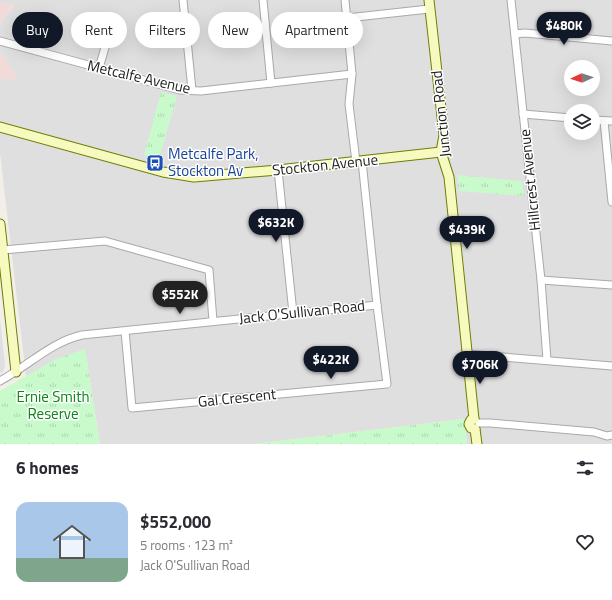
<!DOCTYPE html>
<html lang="en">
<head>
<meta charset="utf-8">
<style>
  body { margin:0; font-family:"Titillium Web",sans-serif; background:#f7f7f7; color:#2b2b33; height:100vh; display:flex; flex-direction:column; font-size:15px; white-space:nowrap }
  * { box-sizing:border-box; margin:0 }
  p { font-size:13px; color:#7c7c81 }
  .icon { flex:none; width:22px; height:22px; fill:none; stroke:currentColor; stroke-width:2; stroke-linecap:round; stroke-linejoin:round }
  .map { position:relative; height:444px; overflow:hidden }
  .drawer { display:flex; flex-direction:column; background:#fff; flex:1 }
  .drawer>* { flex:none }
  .guide { position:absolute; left:12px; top:12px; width:400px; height:36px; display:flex; gap:8px }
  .needle { width:26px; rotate:266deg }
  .buttons { position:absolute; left:564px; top:60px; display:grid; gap:8px }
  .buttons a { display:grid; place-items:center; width:36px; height:36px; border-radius:50%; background:#fff; box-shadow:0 4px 16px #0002; font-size:20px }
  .price { position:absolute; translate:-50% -34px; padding:0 9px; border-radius:14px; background:#111827; color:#fff; font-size:13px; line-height:26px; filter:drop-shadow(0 1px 2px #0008) }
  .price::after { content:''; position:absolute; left:50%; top:24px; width:12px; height:9px; margin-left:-6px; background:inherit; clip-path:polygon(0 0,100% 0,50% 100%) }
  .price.on { background:#222; color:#fff }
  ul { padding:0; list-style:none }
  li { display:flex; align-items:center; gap:12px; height:100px; padding:0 16px }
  li span { display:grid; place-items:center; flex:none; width:112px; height:80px; border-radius:12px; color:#555 }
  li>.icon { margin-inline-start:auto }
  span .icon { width:48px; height:48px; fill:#fffc; stroke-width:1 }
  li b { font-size:17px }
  h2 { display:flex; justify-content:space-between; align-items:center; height:48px; padding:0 16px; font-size:17px }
  .chip { padding:0 14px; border-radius:18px; background:#fff; box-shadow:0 4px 16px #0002; font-size:14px; line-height:36px }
  .chip.on { background:#111827; color:#fff }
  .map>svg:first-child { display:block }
  .residential { fill:#e0dfdf; fill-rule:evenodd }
  .commercial { fill:#f2dad9 }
  .park { fill:url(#park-tufts) }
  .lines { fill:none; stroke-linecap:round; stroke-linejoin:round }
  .street-casing { stroke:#a9a9a9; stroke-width:9 }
  .secondary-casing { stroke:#707d05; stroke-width:11 }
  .street { stroke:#fff; stroke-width:7 }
  .secondary { stroke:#f7fabf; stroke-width:9 }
  .labels { text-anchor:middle; stroke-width:3; stroke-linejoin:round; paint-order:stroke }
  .street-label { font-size:15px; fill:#222; stroke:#fff }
  .transit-label { font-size:15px; fill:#164399; stroke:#fff; text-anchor:start }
  .park-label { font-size:15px; fill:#0c8416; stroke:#fff }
</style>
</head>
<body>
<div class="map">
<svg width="612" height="444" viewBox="0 0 612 444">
  <defs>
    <pattern id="park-tufts" width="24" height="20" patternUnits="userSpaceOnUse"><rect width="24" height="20" fill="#c8facc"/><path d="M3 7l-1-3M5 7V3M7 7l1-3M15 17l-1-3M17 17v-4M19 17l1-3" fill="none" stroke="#acd6af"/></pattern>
  </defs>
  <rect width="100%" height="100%" fill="#f2efe9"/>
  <g class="residential">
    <path d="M0,0H612V444H467L464,419L253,444H100L85,349L26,376L0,153V79H18L0,52V23L14,5L0,3ZM571,67H593V89H571ZM571,111H593V133H571Z"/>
    <polygon points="0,319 5,366 3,372 0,373"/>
  </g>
  <g class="commercial">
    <polygon points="0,3 14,4 0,23"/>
    <polygon points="0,52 19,79 0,79"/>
  </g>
  <g class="park">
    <polygon points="161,92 177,96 159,159 144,155"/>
    <polygon points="457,175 522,181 524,196 459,191"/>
    <polygon points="85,349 100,444 0,444 0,391 56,359"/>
    <polygon points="464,419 467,444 253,444"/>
  </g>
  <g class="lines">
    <g class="street-casing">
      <g id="street">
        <polyline points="183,0 192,90"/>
        <polyline points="263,0 271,83"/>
        <polyline points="345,0 352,74 349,104 356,162"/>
        <polyline points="511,0 541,280 547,360"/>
        <polyline points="347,18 429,9"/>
        <polyline points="515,34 525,33 612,41"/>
        <polyline points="0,41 180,90 201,91 352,74"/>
        <polyline points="99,68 108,37"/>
        <polyline points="523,114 571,118"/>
        <polyline points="593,120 612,121"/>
        <polyline points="604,121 612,202"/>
        <polyline points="278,170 293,313"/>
        <polyline points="3,250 105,241 209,270 213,321"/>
        <polyline points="541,280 612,285"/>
        <polyline points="125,331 132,408 387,384 377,305 362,161"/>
        <polyline points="466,354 612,366"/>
        <path d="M0,381C28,366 51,342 82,335L377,305"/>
        <polyline points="479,423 490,423 594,432 607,436 612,435"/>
      </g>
    </g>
    <g class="secondary-casing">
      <g id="secondary">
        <polyline points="429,0 444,135 441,152 449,177 474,419"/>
        <polyline points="0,127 163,172 194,177 278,170 441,152"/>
        <polyline points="0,224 16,372"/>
        <polyline points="474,419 471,420 469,424 471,428 475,429"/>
        <polyline points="475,429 477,444"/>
      </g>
    </g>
    <use href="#street" class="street"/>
    <use href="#secondary" class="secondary"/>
  </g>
  <defs>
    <g id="bus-square" transform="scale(0.9)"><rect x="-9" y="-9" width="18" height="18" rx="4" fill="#1a4fb4" stroke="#fff"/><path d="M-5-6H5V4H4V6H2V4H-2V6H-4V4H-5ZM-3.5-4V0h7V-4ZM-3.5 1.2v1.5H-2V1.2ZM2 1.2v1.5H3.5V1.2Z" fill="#fff"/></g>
  </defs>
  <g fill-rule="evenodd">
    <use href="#bus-square" x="155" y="163"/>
  </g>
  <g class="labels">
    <g class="street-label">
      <text transform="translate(139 77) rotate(13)" y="5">Metcalfe Avenue</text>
      <text transform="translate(441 114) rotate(-96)" y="5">Junction Road</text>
      <text transform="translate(325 165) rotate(-6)" y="5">Stockton Avenue</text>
      <text transform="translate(530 180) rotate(-96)" y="5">Hillcrest Avenue</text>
      <text transform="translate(302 312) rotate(-6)" y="5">Jack O'Sullivan Road</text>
      <text transform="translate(237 398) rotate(-6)" y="5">Gal Crescent</text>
    </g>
    <g class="transit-label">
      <text x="168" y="159">Metcalfe Park,<tspan x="168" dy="17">Stockton Av</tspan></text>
    </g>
    <g class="park-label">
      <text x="53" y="402">Ernie Smith<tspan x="53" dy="17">Reserve</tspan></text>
    </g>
  </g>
</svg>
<div class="buttons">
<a><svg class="needle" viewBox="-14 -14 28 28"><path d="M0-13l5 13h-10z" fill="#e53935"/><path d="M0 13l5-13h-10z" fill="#7c7c81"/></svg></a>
<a><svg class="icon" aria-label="layers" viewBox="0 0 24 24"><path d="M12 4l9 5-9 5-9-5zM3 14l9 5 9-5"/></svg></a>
</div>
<b class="price" style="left:564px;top:46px">$480K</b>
<b class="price" style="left:276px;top:243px">$632K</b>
<b class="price" style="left:467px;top:250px">$439K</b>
<b class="price on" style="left:180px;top:315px">$552K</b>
<b class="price" style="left:331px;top:380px">$422K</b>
<b class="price" style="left:480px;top:385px">$706K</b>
<div class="guide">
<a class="chip on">Buy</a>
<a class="chip">Rent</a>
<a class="chip">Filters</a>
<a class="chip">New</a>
<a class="chip">Apartment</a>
</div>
</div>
<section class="drawer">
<h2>6 homes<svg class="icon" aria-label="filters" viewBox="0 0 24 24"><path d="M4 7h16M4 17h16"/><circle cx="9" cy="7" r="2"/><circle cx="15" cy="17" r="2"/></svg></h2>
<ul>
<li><span style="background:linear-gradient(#a9c7e8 70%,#7fa58c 0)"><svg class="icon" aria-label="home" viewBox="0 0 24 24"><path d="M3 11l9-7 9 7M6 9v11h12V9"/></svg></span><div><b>$552,000</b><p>5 rooms · 123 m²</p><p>Jack O'Sullivan Road</p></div><svg class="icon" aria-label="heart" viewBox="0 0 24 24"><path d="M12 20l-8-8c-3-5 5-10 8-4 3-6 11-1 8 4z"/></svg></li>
</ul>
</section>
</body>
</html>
